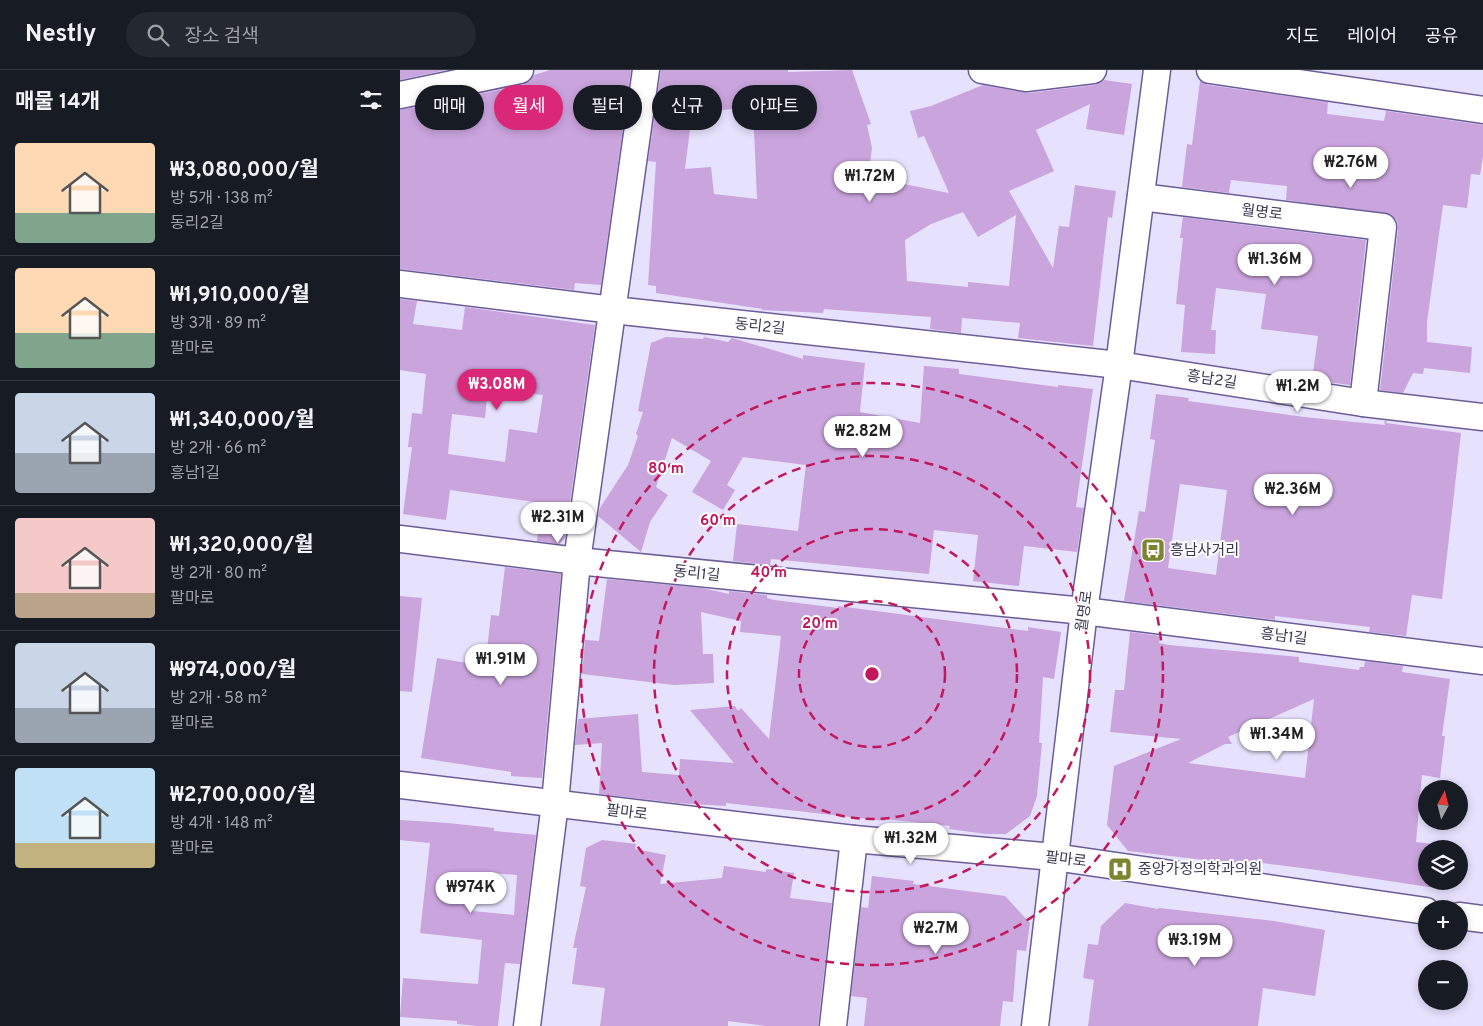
<!DOCTYPE html>
<html lang="ko">
<head>
<meta charset="utf-8">
<style>
  body { margin:0; font-family:Overpass,"Noto Sans KR",sans-serif; background:#242831; color:#f1f3f6; height:100vh; display:flex; flex-direction:column; font-size:19px; white-space:nowrap }
  * { box-sizing:border-box; margin:0 }
  p { font-size:16px; color:#9ea1a6 }
  .icon { flex:none; width:28px; height:28px; fill:none; stroke:currentColor; stroke-width:2; stroke-linecap:round; stroke-linejoin:round }
  .map { position:relative; flex:1; overflow:hidden }
  .details { display:flex; flex-direction:column; background:#171b24; width:400px }
  .details>* { flex:none }
  .hud { position:absolute; left:15px; top:15px; width:475px; height:45px; display:flex; gap:10px }
  .needle { width:32px; rotate:7deg }
  .fabs { position:absolute; left:1018px; top:710px; display:grid; gap:10px }
  .fabs a { display:grid; place-items:center; width:50px; height:50px; border-radius:50%; background:#171b24; box-shadow:0 2px 8px #0003; font-size:25px }
  .price { position:absolute; translate:-50% -42px; padding:0 11px; border-radius:18px; background:#fff; color:#222; font-size:16px; line-height:32px; filter:drop-shadow(0 1px 2px #0008) }
  .price::after { content:''; position:absolute; left:50%; top:30px; width:15px; height:11px; margin-left:-8px; background:inherit; clip-path:polygon(0 0,100% 0,50% 100%) }
  .price.current { background:#db2777; color:#fff }
  ul { padding:0; list-style:none }
  li { display:flex; align-items:center; gap:15px; height:125px; padding:0 15px }
  li+li { border-top:1px solid #363941 }
  li span { display:grid; place-items:center; flex:none; width:140px; height:100px; border-radius:5px; color:#555 }
  li>.icon { margin-inline-start:auto }
  span .icon { width:60px; height:60px; fill:#fffc; stroke-width:1 }
  li b { font-size:21px }
  h2 { display:flex; justify-content:space-between; align-items:center; height:60px; padding:0 15px; font-size:21px }
  .pill { padding:0 18px; border-radius:22px; background:#171b24; box-shadow:0 2px 8px #0003; font-size:18px; line-height:45px }
  .pill.current { background:#db2777; color:#fff }
  header { display:flex; align-items:center; gap:30px; box-sizing:border-box; height:70px; padding:0 25px; background:#171b24; border-bottom:1px solid #363941 }
  header strong { font-size:24px }
  nav { display:flex; gap:28px; margin-inline-start:auto; font-size:18px }
  .search { width:350px; height:45px; background:#242831; display:flex; align-items:center; gap:12px; box-sizing:border-box; padding:0 18px; border-radius:28px; color:#9ea1a6; font-size:19px }
  main { display:flex; flex:1; min-height:0 }
  .map>svg:first-child { display:block }
  .building { fill:#caa4dd; fill-rule:evenodd }
  .lines { fill:none; stroke-linecap:round; stroke-linejoin:round }
  .minor-casing { stroke:#6b5d97; stroke-width:29 }
  .minor { stroke:#fff; stroke-width:26 }
  .ring { fill:none; stroke:#c2185b; stroke-width:2.5; stroke-dasharray:9 6 }
  .labels { text-anchor:middle; stroke-width:4; stroke-linejoin:round; paint-order:stroke }
  .street-label { font-size:15px; fill:#3d3752; stroke:#fff }
  .poi-label { font-size:15px; fill:#3d3752; stroke:#fff; text-anchor:start }
  .centre { fill:#c2185b; stroke:#fff; stroke-width:2.5 }
  .ring-label { font-size:15px; text-anchor:middle; font-weight:bold; fill:#c2185b; stroke:#fff; stroke-width:4; stroke-linejoin:round; paint-order:stroke }
</style>
</head>
<body>
<header>
<strong>Nestly</strong>
<div class="search"><svg class="icon" aria-label="search" viewBox="0 0 24 24"><circle cx="10" cy="10" r="6"/><path d="M15 15l6 6"/></svg>장소 검색</div>
<nav><a>지도</a><a>레이어</a><a>공유</a></nav>
</header>
<main>
<section class="details">
<h2>매물 14개<svg class="icon" aria-label="filters" viewBox="0 0 24 24"><path d="M4 7h16M4 17h16"/><circle cx="9" cy="7" r="2"/><circle cx="15" cy="17" r="2"/></svg></h2>
<ul>
<li><span style="background:linear-gradient(#ffd9b3 70%,#7fa58c 0)"><svg class="icon" aria-label="home" viewBox="0 0 24 24"><path d="M3 11l9-7 9 7M6 9v11h12V9"/></svg></span><div><b>₩3,080,000/월</b><p>방 5개 · 138 m²</p><p>동리2길</p></div></li>
<li><span style="background:linear-gradient(#ffd9b3 65%,#7fa58c 0)"><svg class="icon" aria-label="home" viewBox="0 0 24 24"><path d="M3 11l9-7 9 7M6 9v11h12V9"/></svg></span><div><b>₩1,910,000/월</b><p>방 3개 · 89 m²</p><p>팔마로</p></div></li>
<li><span style="background:linear-gradient(#c9d6e8 60%,#9aa5b1 0)"><svg class="icon" aria-label="home" viewBox="0 0 24 24"><path d="M3 11l9-7 9 7M6 9v11h12V9"/></svg></span><div><b>₩1,340,000/월</b><p>방 2개 · 66 m²</p><p>흥남1길</p></div></li>
<li><span style="background:linear-gradient(#f6c9c9 75%,#b9a48a 0)"><svg class="icon" aria-label="home" viewBox="0 0 24 24"><path d="M3 11l9-7 9 7M6 9v11h12V9"/></svg></span><div><b>₩1,320,000/월</b><p>방 2개 · 80 m²</p><p>팔마로</p></div></li>
<li><span style="background:linear-gradient(#c9d6e8 65%,#9aa5b1 0)"><svg class="icon" aria-label="home" viewBox="0 0 24 24"><path d="M3 11l9-7 9 7M6 9v11h12V9"/></svg></span><div><b>₩974,000/월</b><p>방 2개 · 58 m²</p><p>팔마로</p></div></li>
<li><span style="background:linear-gradient(#bfe0f5 75%,#c2b280 0)"><svg class="icon" aria-label="home" viewBox="0 0 24 24"><path d="M3 11l9-7 9 7M6 9v11h12V9"/></svg></span><div><b>₩2,700,000/월</b><p>방 4개 · 148 m²</p><p>팔마로</p></div></li>
</ul>
</section>
<div class="map">
<svg width="1083" height="956" viewBox="0 0 1083 956">
  <rect width="100%" height="100%" fill="#e6e1fc"/>
  <g class="building">
    <polygon points="0,0 46,0 0,10"/>
    <polygon points="150,0 231,0 201,215 175,213 174,220 0,199 0,40 123,15 130,11 134,5"/>
    <path d="M261,0H388V2L452,0L471,54L467,55L472,78L468,107L549,123L524,66L518,68L510,41L531,36L583,15L628,23L695,15L704,10L732,14L724,65L686,59L690,34L636,60L654,101L609,121L653,198L659,156L669,157L675,115L716,121L712,148L708,147L693,276L618,268L620,253L562,248L561,263L530,259L531,247L424,239L423,243L361,240L363,239L256,223V216L248,215L256,92L248,91ZM353,37L357,129L314,124L311,97L285,99L292,43ZM563,142L578,167L616,145L609,216L568,212V217L507,211L505,170L531,154Z"/>
    <polygon points="800,11 808,15 928,32 927,44 984,51 986,41 1083,55 1083,86 1080,105 1071,104 1067,138 1043,135 1027,252 1027,272 1072,277 1070,303 1024,298 1023,304 1013,303 1003,323 980,320 998,159 997,151 992,145 886,130 887,116 831,110 829,123 782,117 787,74 792,75"/>
    <polygon points="783,147 966,170 950,315 912,310 918,266 861,259 866,224 816,218 811,260 816,260 815,284 781,282 785,235 776,234 783,168 780,168"/>
    <path d="M0,229L17,231L13,254L62,260L65,237L195,255L165,468L159,474L137,471L142,433L50,420L46,450L3,444L12,377H8L12,343L22,344L26,304L0,300ZM88,319L143,325L137,363L109,359L105,392L48,384L52,344L85,348Z"/>
    <polygon points="266,267 303,269 304,267 328,272 332,268 403,289 403,285 465,293 460,342 520,353 524,296 559,299 559,304 658,317 658,315 693,319 676,437 684,438 677,482 624,476 619,516 573,511 578,465 534,460 529,504 371,489 370,495 333,491 337,454 398,461 406,395 343,387 327,415 335,420 323,440 292,422 311,391 272,368 256,417 268,425 250,452 241,482 198,446 200,438 228,395 238,366 236,364 243,342 238,341 251,273"/>
    <path d="M756,324L789,328L788,331L904,347L985,355L984,351H987L986,353L1061,363L1042,529L1012,525L1006,566L969,562L970,557L875,546V550L724,531L739,441L745,442L755,370L750,369ZM780,414L827,420L816,505L768,498Z"/>
    <polygon points="105,497 161,504 142,708 111,706 111,702 21,688 37,588 85,596 91,545 99,546"/>
    <polygon points="207,509 302,518 329,524 329,521 367,525 367,528 374,530 438,538 438,536 628,561 628,557 661,562 654,609 643,607 639,673 642,673 637,726 630,746 606,764 586,764 549,759 550,756 485,749 485,751 326,733 326,736 277,733 199,724 202,673 175,675 178,649 238,644 242,702 279,705 280,689 334,693 290,640 335,636 338,641 341,638 369,669 381,566 340,562 341,551 301,542 303,584 313,584 314,613 274,615 182,604 185,570 199,571"/>
    <polygon points="0,526 22,528 12,622 0,621"/>
    <path d="M730,562L760,566L759,573L769,575L899,587V592L959,600L960,597H964L965,591L1003,596L1002,602L1050,609L1042,666H1045L1040,708L1022,705L1016,772L1048,776L1047,779H1026V811H1043L1042,819L910,799L846,791V795L728,781L707,755L714,696L781,669L710,662L715,620H724ZM914,629L905,708L788,693L825,674H832L828,667Z"/>
    <path d="M0,750L48,753L94,758V761L136,765L120,894L105,893L98,956H78L57,954V951L0,947L3,908L78,914L82,870L20,863L30,773L0,770ZM76,802L117,805L114,845L72,841Z"/>
    <polygon points="202,770 236,774 235,779 266,785 260,814 322,808 324,796 366,802 366,799 394,803 390,828 432,833 418,956 366,956 328,951 328,956 200,956 205,918 172,914 177,878 173,878 186,817 180,816 186,778"/>
    <polygon points="472,806 514,811 513,814 605,826 630,853 626,881 617,880 613,932 603,931 600,956 464,956 467,928 451,926 461,837 468,838"/>
    <polygon points="725,833 758,839 759,838 874,851 925,860 915,926 863,918 858,956 688,956 694,910 683,908 688,874 698,875 701,856"/>
  </g>
  <g class="lines">
    <g class="minor-casing">
      <g id="minor">
        <polyline points="582,0 626,8 693,0"/>
        <polyline points="810,0 1083,40"/>
        <polyline points="0,25 120,0"/>
        <polyline points="741,127 983,157 963,333"/>
        <polyline points="0,214 213,240 719,295 963,333 1083,347"/>
        <polyline points="0,469 177,491 684,541 1083,591"/>
        <polyline points="0,715 454,769 654,787 1026,841"/>
        <polyline points="1059,846 1083,849"/>
        <polyline points="127,956 155,733 177,491 246,0"/>
        <polyline points="433,956 454,769"/>
        <polyline points="635,956 684,541 719,295 757,0"/>
      </g>
    </g>
    <use href="#minor" class="minor"/>
  </g>
  <g class="ring">
    <circle cx="472" cy="604" r="73"/>
    <circle cx="472" cy="604" r="145"/>
    <circle cx="472" cy="604" r="218"/>
    <circle cx="472" cy="604" r="291"/>
  </g>
  <defs>
    <g id="bus-square" transform="scale(1.25)"><rect x="-9" y="-9" width="18" height="18" rx="4" fill="#7c842f" stroke="#fff"/><path d="M-5-6H5V4H4V6H2V4H-2V6H-4V4H-5ZM-3.5-4V0h7V-4ZM-3.5 1.2v1.5H-2V1.2ZM2 1.2v1.5H3.5V1.2Z" fill="#fff"/></g>
    <g id="hospital-square" transform="scale(1.25)"><rect x="-9" y="-9" width="18" height="18" rx="4" fill="#7c842f" stroke="#fff"/><path d="M-5-5h3v3.5h4V-5h3V5h-3V1.5h-4V5h-3Z" fill="#fff"/></g>
  </defs>
  <g fill-rule="evenodd">
    <use href="#bus-square" x="753" y="480"/>
    <use href="#hospital-square" x="720" y="799"/>
  </g>
  <g class="labels">
    <g class="street-label">
      <text transform="translate(862 142) rotate(7)" y="5">월명로</text>
      <text transform="translate(360 256) rotate(6)" y="5">동리2길</text>
      <text transform="translate(812 309) rotate(9)" y="5">흥남2길</text>
      <text transform="translate(297 503) rotate(6)" y="5">동리1길</text>
      <text transform="translate(684 541) rotate(-82)" y="5">월명로</text>
      <text transform="translate(884 566) rotate(7)" y="5">흥남1길</text>
      <text transform="translate(227 742) rotate(7)" y="5">팔마로</text>
      <text transform="translate(666 789) rotate(7)" y="5">팔마로</text>
    </g>
    <g class="poi-label">
      <text x="770" y="485">흥남사거리</text>
      <text x="738" y="804">중앙가정의학과의원</text>
    </g>
  </g>
  <circle cx="472" cy="604" r="8" class="centre"/>
  <g class="ring-label">
    <text x="266" y="403">80 m</text>
    <text x="318" y="455">60 m</text>
    <text x="369" y="507">40 m</text>
    <text x="420" y="558">20 m</text>
  </g>
</svg>
<div class="fabs">
<a><svg class="needle" viewBox="-14 -14 28 28"><path d="M0-13l5 13h-10z" fill="#e53935"/><path d="M0 13l5-13h-10z" fill="#9ea1a6"/></svg></a>
<a><svg class="icon" aria-label="layers" viewBox="0 0 24 24"><path d="M12 4l9 5-9 5-9-5zM3 14l9 5 9-5"/></svg></a>
<a>+</a>
<a>−</a>
</div>
<b class="price" style="left:951px;top:119px">₩2.76M</b>
<b class="price" style="left:470px;top:133px">₩1.72M</b>
<b class="price" style="left:875px;top:216px">₩1.36M</b>
<b class="price current" style="left:97px;top:341px">₩3.08M</b>
<b class="price" style="left:898px;top:343px">₩1.2M</b>
<b class="price" style="left:463px;top:388px">₩2.82M</b>
<b class="price" style="left:893px;top:446px">₩2.36M</b>
<b class="price" style="left:158px;top:474px">₩2.31M</b>
<b class="price" style="left:101px;top:616px">₩1.91M</b>
<b class="price" style="left:877px;top:691px">₩1.34M</b>
<b class="price" style="left:511px;top:795px">₩1.32M</b>
<b class="price" style="left:71px;top:844px">₩974K</b>
<b class="price" style="left:536px;top:885px">₩2.7M</b>
<b class="price" style="left:795px;top:897px">₩3.19M</b>
<div class="hud">
<a class="pill">매매</a>
<a class="pill current">월세</a>
<a class="pill">필터</a>
<a class="pill">신규</a>
<a class="pill">아파트</a>
</div>
</div>
</main>
</body>
</html>
